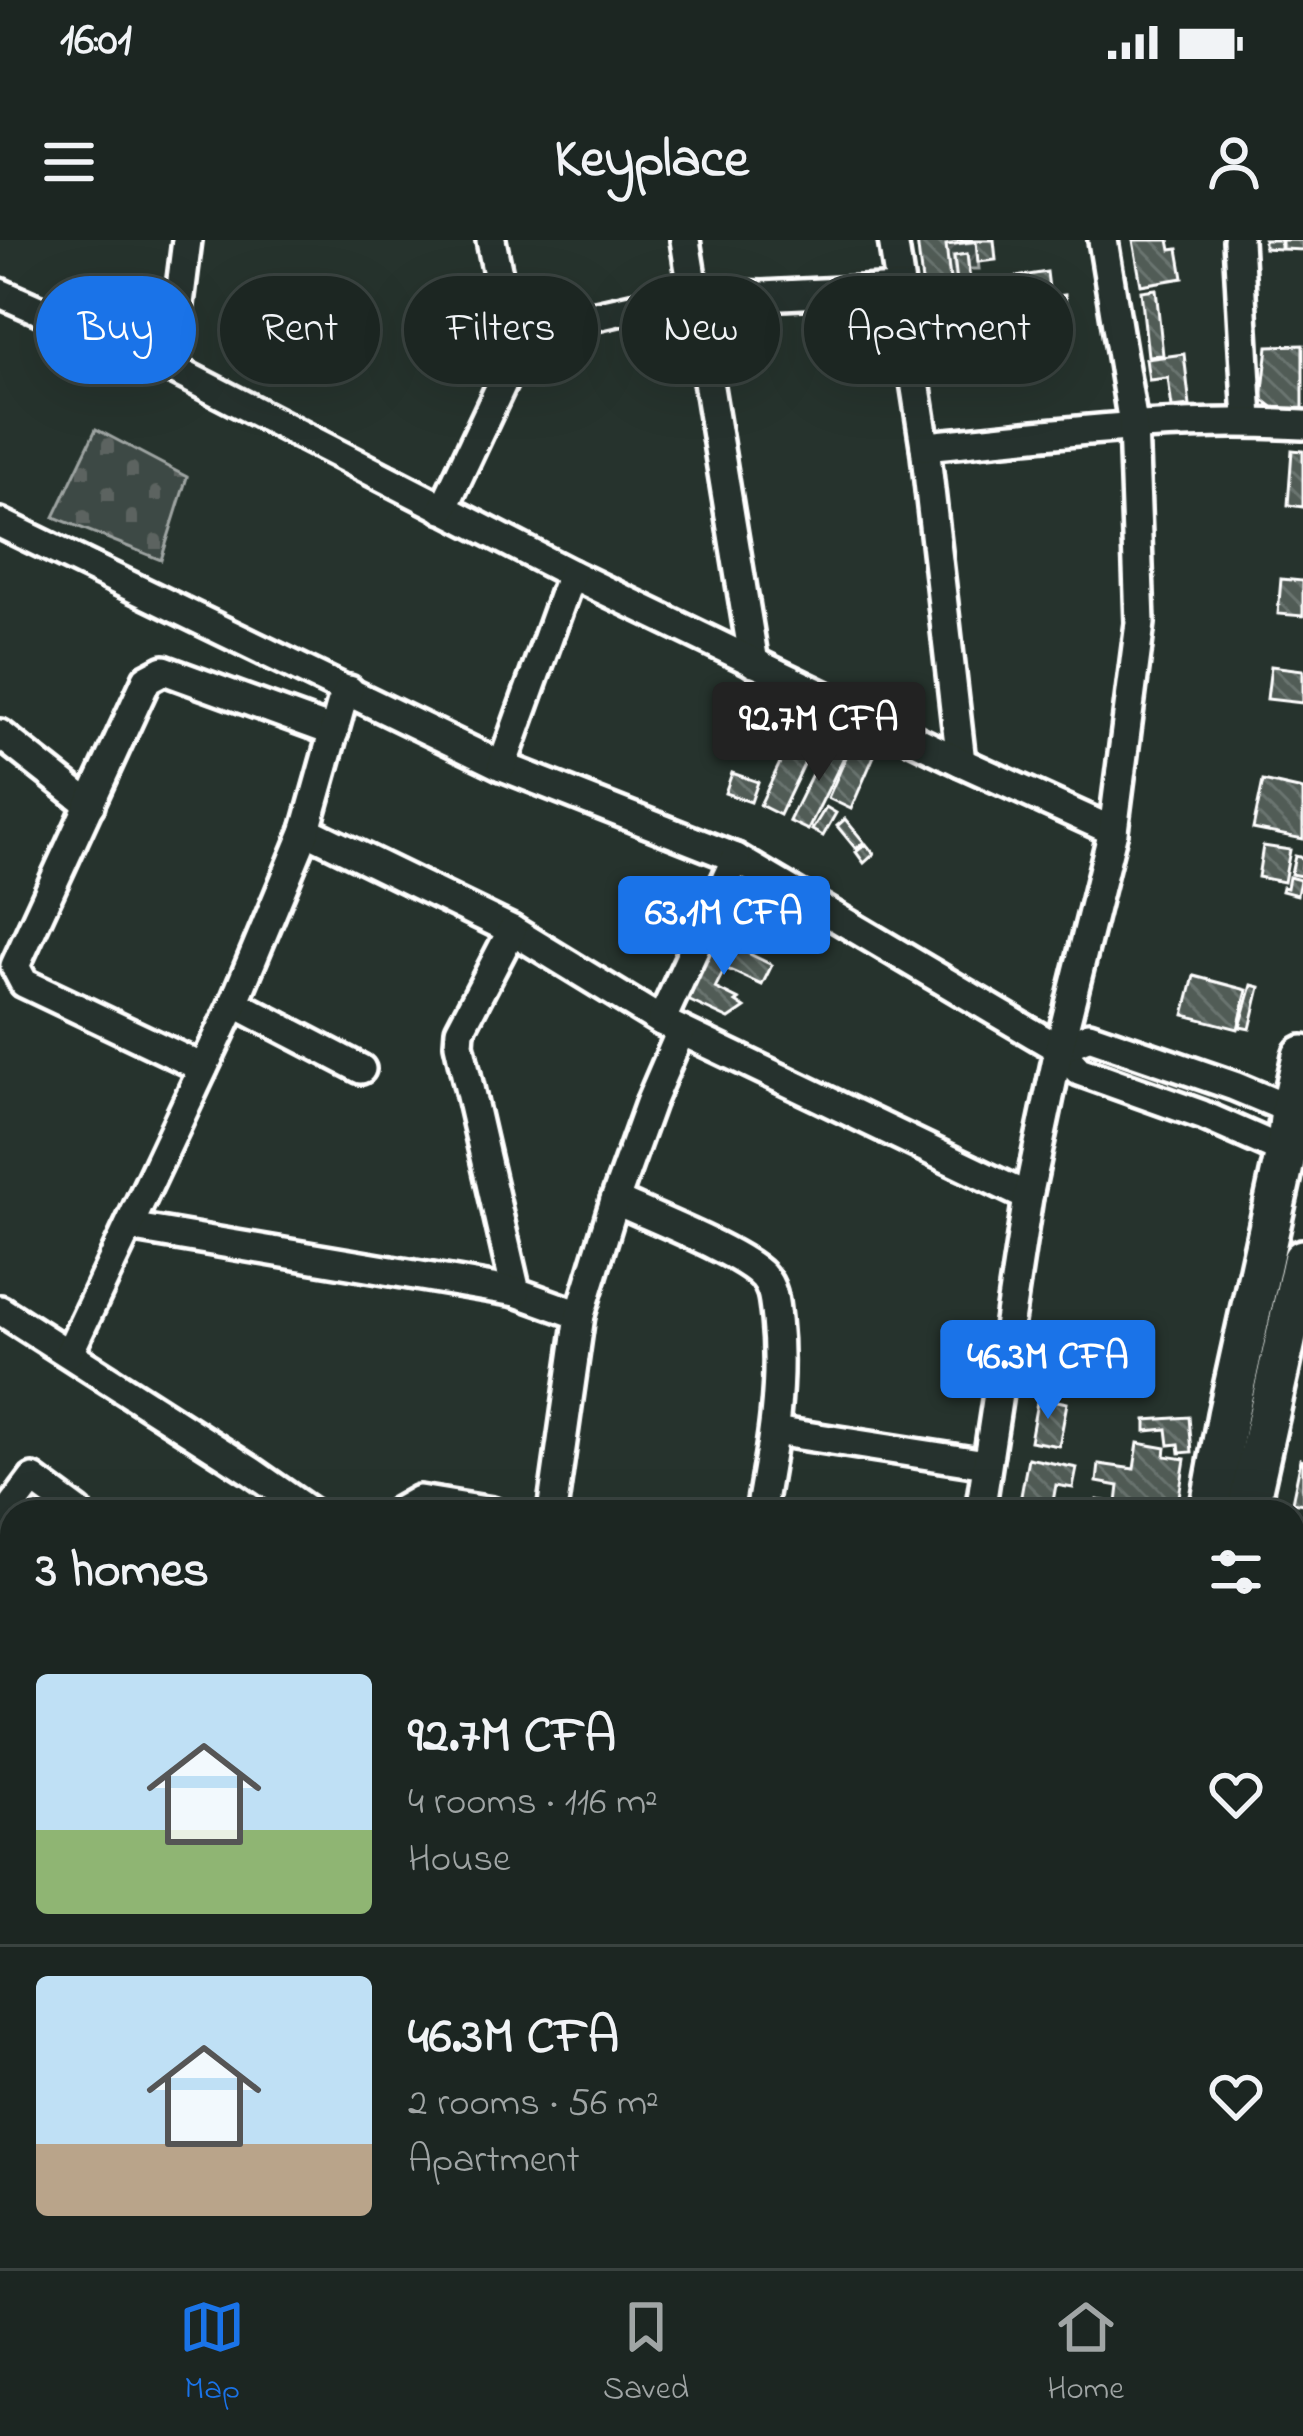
<!DOCTYPE html>
<html lang="en">
<head>
<meta charset="utf-8">
<style>
  body { margin:0; font-family:"Indie Flower",sans-serif; background:#29322f; color:#f1f3f6; height:100vh; display:flex; flex-direction:column; font-size:45px; white-space:nowrap }
  * { box-sizing:border-box; margin:0 }
  p { font-size:39px; color:#a0a5a5 }
  .icon { flex:none; width:66px; height:66px; fill:none; stroke:currentColor; stroke-width:2; stroke-linecap:round; stroke-linejoin:round }
  .map { position:relative; flex:1; overflow:hidden }
  .sheet { position:absolute; left:0px; top:1260px; width:1305px; height:768px; display:flex; flex-direction:column; background:#1c2622; border-radius:36px 36px 0 0; box-shadow:0 12px 48px #0002,0 0 0 3px #3a4340 }
  .sheet>* { flex:none }
  .hud { position:absolute; left:36px; top:36px; width:1233px; height:108px; display:flex; gap:24px }
  .price { position:absolute; translate:-50% -102px; padding:0 27px; border-radius:12px; background:#1a73e8; color:#fff; font-size:39px; line-height:78px; filter:drop-shadow(0 3px 6px #0008) }
  .price::after { content:''; position:absolute; left:50%; top:72px; width:36px; height:27px; margin-left:-18px; background:inherit; clip-path:polygon(0 0,100% 0,50% 100%) }
  .price.active { background:#222; color:#fff }
  ul { padding:0; list-style:none }
  li { display:flex; align-items:center; gap:36px; height:300px; padding:0 36px }
  li+li { border-top:3px solid #3a4340 }
  li span { display:grid; place-items:center; flex:none; width:336px; height:240px; border-radius:12px; color:#555 }
  li>.icon { margin-inline-start:auto }
  span .icon { width:144px; height:144px; fill:#fffc; stroke-width:1 }
  li b { font-size:51px }
  h2 { display:flex; justify-content:space-between; align-items:center; height:144px; padding:0 36px; font-size:51px }
  .tag { padding:0 42px; border-radius:54px; background:#1c2622; box-shadow:0 12px 48px #0002,0 0 0 3px #3a4340; font-size:42px; line-height:108px }
  .tag.active { background:#1a73e8; color:#fff }
  .status { display:flex; justify-content:space-between; align-items:center; height:84px; padding:0 60px; background:#1c2622; direction:ltr }
  .status svg { height:33px; fill:currentColor }
  header { display:flex; justify-content:space-between; align-items:center; height:156px; padding:0 36px; background:#1c2622; font-size:54px; font-weight:800 }
  .tab-bar { display:flex; justify-content:space-around; align-items:center; height:168px; border-top:3px solid #3a4340; background:#1c2622; font-size:33px; color:#a0a5a5 }
  .tab-bar a { display:grid; justify-items:center; gap:6px }
  .tab-bar .active { color:#1a73e8 }
  .map>svg:first-child { display:block }
  .grass { fill:#3e4944; stroke:#9ea4a2; stroke-width:3 }
  .cemetery { fill:url(#cemetery-stones); stroke:#9ea4a2; stroke-width:3 }
  .garden { fill:url(#garden-furrows); stroke:#9ea4a2; stroke-width:3 }
  .building { fill:url(#building-back-hatch); stroke:#fff; stroke-width:3 }
  .lines { fill:none; stroke-linecap:round; stroke-linejoin:round }
  .minor-casing { stroke:#fff; stroke-width:36 }
  .highway-casing { stroke:#fff; stroke-width:48 }
  .minor { stroke:#26332d; stroke-width:27 }
  .highway { stroke:#26332d; stroke-width:39 }
</style>
</head>
<body>
<div class="status"><b>16:01</b><svg viewBox="0 0 49 12"><path d="M0 12V9h3v3zM5 12V6h3v6zM10 12V3h3v9zM15 12V0h3v12zM26 1h20v11H26zM47 4h2v5h-2z"/></svg></div>
<header><svg class="icon" aria-label="menu" viewBox="0 0 24 24"><path d="M4 6h16M4 12h16M4 18h16"/></svg>Keyplace<svg class="icon" aria-label="person" viewBox="0 0 24 24"><circle cx="12" cy="8" r="4"/><path d="M4 21q1-7 8-7t8 7"/></svg></header>
<div class="map">
<svg width="1303" height="2028" viewBox="0 0 1303 2028">
  <defs>
    <pattern id="cemetery-stones" width="16" height="16" patternUnits="userSpaceOnUse" patternTransform="scale(3)"><rect width="16" height="16" fill="#3e4944"/><path d="M2 7V4a2 2 0 0 1 4 0v3zM10 15v-3a2 2 0 0 1 4 0v3z" fill="#5b6460"/></pattern>
    <pattern id="garden-furrows" width="10" height="10" patternUnits="userSpaceOnUse" patternTransform="scale(3)"><rect width="10" height="10" fill="#3e4944"/><path d="M-1 1l2-2M0 10L10 0M9 11l2-2" fill="none" stroke="#5b6460"/></pattern>
    <pattern id="building-back-hatch" width="6" height="6" patternUnits="userSpaceOnUse" patternTransform="scale(3)"><rect width="6" height="6" fill="#515c57"/><path d="M-1 5l2 2M0 0l6 6M5-1l2 2" fill="none" stroke="#6b7470"/></pattern>
  </defs>
  <rect width="100%" height="100%" fill="#26332d"/>
  <filter id="ink" filterUnits="userSpaceOnUse"><feTurbulence type="fractalNoise" baseFrequency=".00833" numOctaves="2"/><feDisplacementMap in="SourceGraphic" scale="24" xChannelSelector="R" yChannelSelector="G"/><feConvolveMatrix kernelMatrix="1 2 1 2 8 2 1 2 1" color-interpolation-filters="sRGB"/></filter>
  <g filter="url(#ink)">
    <polygon class="grass" points="164,2016 244,2016 258,2028 166,2028"/>
    <polygon class="cemetery" points="96,189 187,237 161,320 54,277"/>
    <polygon class="garden" points="976,2 979,29 969,29 967,14 953,16 957,46 951,46 946,5"/>
    <g class="building">
      <polygon points="917,0 994,0 996,20 978,22 976,1 946,5 953,68 1019,61 1022,80 928,92"/>
      <polygon points="1133,0 1169,0 1171,10 1178,9 1183,38 1141,45"/>
      <polygon points="1264,0 1280,0 1280,9 1264,8"/>
      <polygon points="1282,0 1303,0 1303,10 1282,9"/>
      <polygon points="967,14 971,50 958,51 954,16"/>
      <polygon points="1047,32 1050,57 1065,55 1067,74 1022,80 1016,37"/>
      <polygon points="1156,49 1163,115 1148,116 1141,51"/>
      <polygon points="1303,105 1303,173 1280,173 1262,159 1268,106"/>
      <polygon points="1184,114 1190,166 1172,168 1168,138 1149,140 1146,119"/>
      <polygon points="1292,210 1303,211 1303,267 1288,265"/>
      <polygon points="1281,339 1303,341 1303,376 1278,374"/>
      <polygon points="1271,426 1303,430 1303,463 1267,459"/>
      <polygon points="805,470 825,480 780,575 760,565"/>
      <polygon points="830,497 849,507 808,590 789,581"/>
      <polygon points="854,499 877,509 851,569 828,558"/>
      <polygon points="732,533 758,542 751,562 725,553"/>
      <polygon points="1263,541 1303,550 1303,599 1253,589"/>
      <polygon points="826,567 836,573 823,596 812,590"/>
      <polygon points="845,579 864,602 856,609 837,586"/>
      <polygon points="866,604 874,614 864,623 856,612"/>
      <polygon points="1263,606 1290,610 1284,642 1258,637"/>
      <polygon points="1295,616 1303,618 1301,636 1291,634"/>
      <polygon points="1289,637 1300,640 1297,655 1282,651 1283,647 1287,648"/>
      <polygon points="721,700 772,725 762,745 725,728 715,748 739,760 736,762 745,768 729,779 690,761 687,751 711,705"/>
      <polygon points="1194,736 1247,750 1238,789 1184,775"/>
      <polygon points="1252,745 1260,747 1250,789 1240,787"/>
      <polygon points="1038,1157 1067,1163 1059,1206 1030,1201"/>
      <polygon points="1189,1177 1192,1212 1180,1213 1179,1204 1169,1205 1167,1189 1146,1191 1146,1180"/>
      <polygon points="1138,1203 1166,1208 1165,1216 1185,1219 1178,1263 1158,1260 1156,1272 1095,1272 1097,1260 1117,1263 1119,1246 1097,1242 1099,1224 1134,1229"/>
      <polygon points="1028,1218 1077,1228 1073,1248 1056,1245 1051,1272 1018,1272"/>
      <polygon points="1301,1219 1303,1220 1303,1264 1292,1262"/>
      <polygon points="1293,1324 1303,1327 1303,1355 1293,1352"/>
      <polygon points="0,1383 12,1392 12,1421 0,1412"/>
      <polygon points="1293,1504 1303,1506 1303,1538 1293,1536"/>
      <polygon points="0,1559 12,1569 12,1601 0,1591"/>
      <polygon points="1298,1590 1303,1591 1303,1660 1293,1657 1293,1614"/>
      <polygon points="11,1710 12,1743 0,1757 0,1723"/>
      <polygon points="0,1832 12,1842 12,1849 0,1863"/>
      <polygon points="303,2016 342,2016 330,2028 292,2028"/>
      <polygon points="503,2016 559,2016 549,2028 492,2028"/>
    </g>
    <g class="lines">
      <g class="minor-casing">
        <g id="minor">
          <polyline points="685,0 754,423"/>
          <polyline points="893,0 925,206 961,522"/>
          <polyline points="1238,0 1248,181"/>
          <polyline points="0,53 171,128 571,334 961,522 1113,591"/>
          <polyline points="508,96 693,54 762,56 901,49"/>
          <polyline points="171,128 187,0"/>
          <path d="M925,206C1051,194 1176,177 1303,185"/>
          <path d="M443,269L506,135C514,91 499,44 491,0"/>
          <polyline points="0,283 502,526 736,618 1059,809 1079,831 1202,875 1286,912"/>
          <polyline points="0,494 90,565"/>
          <polyline points="502,526 571,334"/>
          <polyline points="306,590 512,690 661,781 1028,957"/>
          <polyline points="512,690 460,790 459,804 516,1052 580,1075"/>
          <polyline points="234,763 361,829"/>
          <polyline points="661,781 736,618"/>
          <polyline points="1059,809 1089,796 1234,846 1291,870"/>
          <polyline points="203,828 24,743 15,726 147,439 164,430 334,492"/>
          <path d="M615,960C648,976 742,1012 763,1036C774,1048 774,1063 776,1079C783,1145 772,1207 760,1272"/>
          <polyline points="129,987 516,1052"/>
          <polyline points="0,1070 251,1231 310,1272"/>
          <polyline points="69,1113 234,763 306,590 341,465 349,450"/>
          <polyline points="774,1191 986,1224"/>
          <polyline points="398,1272 419,1260 492,1272"/>
          <polyline points="552,1272 580,1075 615,960 650,863 681,791"/>
          <polyline points="980,1272 1028,957 1059,809 1113,591 1140,383 1133,184 1103,0"/>
          <polyline points="0,1283 33,1239 78,1272"/>
          <polyline points="0,1528 12,1536"/>
          <polyline points="1293,1581 1303,1584"/>
          <polyline points="0,1674 12,1659"/>
          <polyline points="1293,1797 1303,1750"/>
          <polyline points="0,1806 12,1816"/>
          <polyline points="0,1978 12,1966"/>
          <polyline points="1293,1982 1303,1984"/>
          <polyline points="44,2016 62,2028"/>
          <polyline points="256,2016 270,2028"/>
          <polyline points="450,2016 465,2028"/>
          <polyline points="634,2016 646,2028"/>
          <polyline points="856,2016 859,2028"/>
          <polyline points="1007,2016 1035,2028"/>
          <polyline points="588,2028 595,2016"/>
        </g>
      </g>
      <g class="highway-casing">
        <g id="highway">
          <polyline points="1210,1272 1228,1175 1286,912 1291,870 1303,816"/>
          <polyline points="1247,1272 1303,1020"/>
          <polyline points="1057,2028 1059,2016"/>
          <polyline points="1088,2028 1090,2016"/>
        </g>
      </g>
      <use href="#minor" class="minor"/>
      <use href="#highway" class="highway"/>
    </g>
  </g>
</svg>
<b class="price active" style="left:819px;top:544px">92.7M CFA</b>
<b class="price" style="left:724px;top:738px">63.1M CFA</b>
<b class="price" style="left:1048px;top:1182px">46.3M CFA</b>
<div class="hud">
<a class="tag active">Buy</a>
<a class="tag">Rent</a>
<a class="tag">Filters</a>
<a class="tag">New</a>
<a class="tag">Apartment</a>
</div>
<section class="sheet">
<h2>3 homes<svg class="icon" aria-label="filters" viewBox="0 0 24 24"><path d="M4 7h16M4 17h16"/><circle cx="9" cy="7" r="2"/><circle cx="15" cy="17" r="2"/></svg></h2>
<ul>
<li><span style="background:linear-gradient(#bfe0f5 65%,#8fb573 0)"><svg class="icon" aria-label="home" viewBox="0 0 24 24"><path d="M3 11l9-7 9 7M6 9v11h12V9"/></svg></span><div><b>92.7M CFA</b><p>4 rooms · 116 m²</p><p>House</p></div><svg class="icon" aria-label="heart" viewBox="0 0 24 24"><path d="M12 20l-8-8c-3-5 5-10 8-4 3-6 11-1 8 4z"/></svg></li>
<li><span style="background:linear-gradient(#bfe0f5 70%,#b9a48a 0)"><svg class="icon" aria-label="home" viewBox="0 0 24 24"><path d="M3 11l9-7 9 7M6 9v11h12V9"/></svg></span><div><b>46.3M CFA</b><p>2 rooms · 56 m²</p><p>Apartment</p></div><svg class="icon" aria-label="heart" viewBox="0 0 24 24"><path d="M12 20l-8-8c-3-5 5-10 8-4 3-6 11-1 8 4z"/></svg></li>
</ul>
</section>
</div>
<nav class="tab-bar">
<a class="active"><svg class="icon" aria-label="map" viewBox="0 0 24 24"><path d="M3 6l6-2 6 2 6-2v14l-6 2-6-2-6 2zM9 4v14M15 6v14"/></svg>Map</a>
<a><svg class="icon" aria-label="saved" viewBox="0 0 24 24"><path d="M7 4h10v16l-5-4-5 4z"/></svg>Saved</a>
<a><svg class="icon" aria-label="home" viewBox="0 0 24 24"><path d="M3 11l9-7 9 7M6 9v11h12V9"/></svg>Home</a>
</nav>
</body>
</html>
